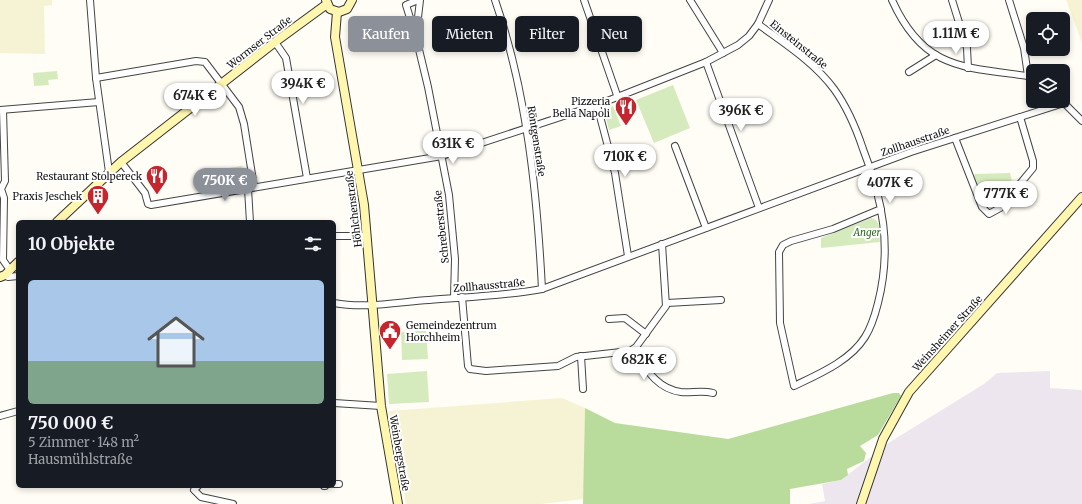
<!DOCTYPE html>
<html lang="de">
<head>
<meta charset="utf-8">
<style>
  body { margin:0; font-family:Merriweather,serif; background:#242831; color:#f1f3f6; height:100vh; display:flex; flex-direction:column; font-size:15px; white-space:nowrap }
  * { box-sizing:border-box; margin:0 }
  p { font-size:13px; color:#9ea1a6 }
  .icon { flex:none; width:22px; height:22px; fill:none; stroke:currentColor; stroke-width:2; stroke-linecap:round; stroke-linejoin:round }
  .map { position:relative; flex:1; overflow:hidden }
  .panel { position:absolute; left:16px; top:220px; width:320px; height:268px; display:flex; flex-direction:column; background:#171b24; border-radius:6px; box-shadow:0 2px 6px #0003 }
  .panel>* { flex:none }
  .banner { position:absolute; left:348px; top:16px; width:380px; height:36px; display:flex; gap:8px }
  .buttons { position:absolute; left:1026px; top:12px; display:grid; gap:8px }
  .buttons a { display:grid; place-items:center; width:44px; height:44px; border-radius:6px; background:#171b24; box-shadow:0 2px 6px #0003; font-size:20px }
  .price { position:absolute; translate:-50% -34px; padding:0 9px; border-radius:14px; background:#fff; color:#222; font-size:13px; line-height:26px; filter:drop-shadow(0 1px 2px #0008) }
  .price::after { content:''; position:absolute; left:50%; top:24px; width:12px; height:9px; margin-left:-6px; background:inherit; clip-path:polygon(0 0,100% 0,50% 100%) }
  .price.current { background:#8c9099; color:#fff }
  ul { padding:0; list-style:none }
  li { display:grid; align-content:center; gap:8px; height:212px; padding:0 12px }
  li span { display:grid; place-items:center; height:124px; border-radius:6px; color:#555 }
  li>.icon { margin-inline-start:auto }
  span .icon { width:72px; height:72px; fill:#fffc; stroke-width:1 }
  li b { font-size:17px }
  h2 { display:flex; justify-content:space-between; align-items:center; height:48px; padding:0 12px; font-size:17px }
  .tag { padding:0 14px; border-radius:6px; background:#171b24; box-shadow:0 2px 6px #0003; font-size:14px; line-height:36px }
  .tag.current { background:#8c9099; color:#fff }
  .map>svg:first-child { display:block }
  .industrial { fill:#eee6ef }
  .farmland { fill:#f6f3d4 }
  .green { fill:#d5ebbd }
  .forest { fill:#b9dc9c }
  .lines { fill:none; stroke-linecap:round; stroke-linejoin:round }
  .street-casing { stroke:#444; stroke-width:8 }
  .secondary-casing { stroke:#333; stroke-width:10 }
  .street { stroke:#fff; stroke-width:6 }
  .secondary { stroke:#fff6b0; stroke-width:8 }
  .labels { text-anchor:middle; stroke-width:4; stroke-linejoin:round; paint-order:stroke }
  .street-label { font-size:10px; fill:#111; stroke:#fff }
  .poi-label { font-size:10px; fill:#111; stroke:#fff; text-anchor:end }
  .park-label { font-size:10px; font-style:italic; fill:#2f6b1f; stroke:#fff }
</style>
</head>
<body>
<div class="map">
<svg width="1082" height="504" viewBox="0 0 1082 504">
  <rect width="100%" height="100%" fill="#fffdf5"/>
  <polygon class="industrial" points="1050,371 1050,388 1082,390 1082,504 809,504 825,501 822,484 841,480 890,442 984,384 997,373"/>
  <g class="farmland">
    <polygon points="0,0 52,0 52,5 44,6 45,54 0,53"/>
    <polygon points="1066,0 1082,0 1082,43"/>
    <polygon points="562,398 585,408 584,499 541,504 406,504 389,411"/>
  </g>
  <g class="green">
    <polygon points="57,71 58,79 48,80 49,85 34,86 33,73"/>
    <polygon points="673,85 690,128 654,143 636,100"/>
    <polygon points="613,106 621,126 609,130 604,111"/>
    <polygon points="242,166 244,179 224,183 222,169"/>
    <polygon points="1010,173 1013,186 997,206 987,206 973,177 975,174"/>
    <path d="M871,218C882,220 879,233 880,242L821,248V238Z"/>
    <polygon points="426,330 428,359 402,360 401,332"/>
    <polygon points="427,371 429,402 389,404 387,374"/>
  </g>
  <polygon class="forest" points="893,393 899,393 901,396 878,435 860,446 866,453 864,461 847,469 848,475 841,480 790,489 790,504 583,504 585,408 615,423 728,439"/>
  <g class="lines">
    <g class="street-casing">
      <g id="street">
        <polyline points="90,0 96,78 109,172"/>
        <polyline points="418,0 406,5 416,37 428,87 449,195 455,259 454,298"/>
        <path d="M495,0C527,93 537,192 542,289"/>
        <polyline points="584,0 618,98"/>
        <polyline points="690,0 723,53"/>
        <path d="M892,0C923,69 962,67 1028,76L1033,79"/>
        <polyline points="952,0 967,48 968,68"/>
        <polyline points="1009,0 1024,48 1028,76"/>
        <path d="M758,24C785,44 814,62 834,89C847,107 856,128 863,149C883,200 892,248 878,303C875,315 872,326 865,337C850,361 819,374 794,386L780,323L779,252L783,245L791,241L833,229L881,209"/>
        <polyline points="416,35 420,0"/>
        <polyline points="275,42 286,58 307,178"/>
        <polyline points="706,62 759,208"/>
        <polyline points="909,72 936,55"/>
        <polyline points="96,78 196,61 205,62 239,107 244,124 254,187"/>
        <polyline points="1062,101 1082,121"/>
        <polyline points="597,105 615,173 628,256"/>
        <polyline points="0,110 99,102"/>
        <polyline points="3,110 5,181 1,189 4,198 3,260 10,270"/>
        <polyline points="955,138 982,207 989,214 1000,208 1033,168 1033,161 1020,117"/>
        <polyline points="675,146 706,228"/>
        <polyline points="121,162 145,193 148,204 151,205 442,156 597,105 706,62 738,45 749,36 758,24 769,0"/>
        <polyline points="248,189 250,222"/>
        <polyline points="334,236 367,236"/>
        <polyline points="5,275 8,277 18,276"/>
        <polyline points="462,297 468,366 470,369 486,371 558,366 576,357 630,351 636,347 666,306 662,244"/>
        <path d="M334,303C365,309 398,302 429,300C467,297 505,296 542,289L911,152L1064,103"/>
        <polyline points="667,303 721,300"/>
        <polyline points="609,319 625,318 646,334"/>
        <path d="M633,350C646,369 657,389 681,392C692,393 702,390 713,393"/>
        <polyline points="581,356 583,389"/>
        <polyline points="334,403 381,406"/>
        <polyline points="0,416 18,411"/>
        <polyline points="334,484 339,484"/>
        <polyline points="198,486 194,490 201,497 233,504"/>
        <polyline points="324,486 325,486"/>
      </g>
    </g>
    <g class="secondary-casing">
      <g id="secondary">
        <polyline points="326,0 330,9 339,12 347,9 352,0"/>
        <polyline points="337,12 335,37 364,205 381,406 398,504"/>
        <polyline points="57,222 121,162 275,42 327,4"/>
        <polyline points="0,277 5,275 18,262"/>
        <polyline points="861,504 883,439 909,392 1082,197"/>
      </g>
    </g>
    <use href="#street" class="street"/>
    <use href="#secondary" class="secondary"/>
  </g>
  <defs>
    <g id="restaurant-pin" transform="scale(1.15)"><path d="M0 17L-7.5 6A9.5 9.5 0 1 1 7.5 6Z" fill="#c4262e" stroke="#fff"/><path d="M-5-6h1v4h1v-4h1v4h1v-4h1v5L-1.5 .5V6h-2V.5L-5-1ZM5-6V6H3V1.5H1.5Q1.5-4 5-6Z" fill="#fff"/></g>
    <g id="building-pin" transform="scale(1.15)"><path d="M0 17L-7.5 6A9.5 9.5 0 1 1 7.5 6Z" fill="#c4262e" stroke="#fff"/><path d="M-4-6H4V6H1V3H-1V6H-4ZM-2.5-4.3h1.7v1.8h-1.7ZM.8-4.3h1.7v1.8H.8ZM-2.5-1h1.7V.8h-1.7ZM.8-1h1.7V.8H.8Z" fill="#fff"/></g>
    <g id="civic-pin" transform="scale(1.15)"><path d="M0 17L-7.5 6A9.5 9.5 0 1 1 7.5 6Z" fill="#c4262e" stroke="#fff"/><path d="M-.6-6.5H3V-4.5H.6V-3L4-1V1h2V6H-6V1h2V-1L-.6-3ZM-1.2 2.5V6h2.4V2.5Z" fill="#fff"/></g>
  </defs>
  <g fill-rule="evenodd">
    <use href="#restaurant-pin" x="626" y="107"/>
    <use href="#restaurant-pin" x="157" y="176"/>
    <use href="#building-pin" x="98" y="196"/>
    <use href="#civic-pin" x="390" y="331"/>
  </g>
  <g class="labels">
    <g class="street-label">
      <text transform="translate(259 42) rotate(-38)" y="4">Wormser Straße</text>
      <text transform="translate(799 44) rotate(39)" y="4">Einsteinstraße</text>
      <text transform="translate(537 141) rotate(81)" y="4">Röntgenstraße</text>
      <text transform="translate(915 141) rotate(-19)" y="4">Zollhausstraße</text>
      <text transform="translate(353 209) rotate(-97)" y="4">Höhlchenstraße</text>
      <text transform="translate(441 227) rotate(-96)" y="4">Schreberstraße</text>
      <text transform="translate(489 285) rotate(-5)" y="4">Zollhausstraße</text>
      <text transform="translate(947 333) rotate(-48)" y="4">Weinsheimer Straße</text>
      <text transform="translate(400 453) rotate(80)" y="4">Weinbergstraße</text>
    </g>
    <g class="poi-label">
      <text x="610" y="105">Pizzeria<tspan x="610" dy="12">Bella Napoli</tspan></text>
      <text x="142" y="180">Restaurant Stolpereck</text>
      <text x="82" y="200">Praxis Jeschek</text>
      <text x="406" y="329" text-anchor="start">Gemeindezentrum<tspan x="406" dy="12">Horchheim</tspan></text>
    </g>
    <g class="park-label">
      <text x="867" y="236">Anger</text>
    </g>
  </g>
</svg>
<div class="buttons">
<a><svg class="icon" aria-label="locate" viewBox="0 0 24 24"><circle cx="12" cy="12" r="6"/><path d="M12 2v4M12 18v4M2 12h4M18 12h4"/></svg></a>
<a><svg class="icon" aria-label="layers" viewBox="0 0 24 24"><path d="M12 4l9 5-9 5-9-5zM3 14l9 5 9-5"/></svg></a>
</div>
<b class="price" style="left:956px;top:55px">1.11M €</b>
<b class="price" style="left:303px;top:105px">394K €</b>
<b class="price" style="left:195px;top:117px">674K €</b>
<b class="price" style="left:741px;top:132px">396K €</b>
<b class="price" style="left:453px;top:165px">631K €</b>
<b class="price" style="left:625px;top:178px">710K €</b>
<b class="price current" style="left:225px;top:202px">750K €</b>
<b class="price" style="left:890px;top:204px">407K €</b>
<b class="price" style="left:1006px;top:215px">777K €</b>
<b class="price" style="left:644px;top:381px">682K €</b>
<div class="banner">
<a class="tag current">Kaufen</a>
<a class="tag">Mieten</a>
<a class="tag">Filter</a>
<a class="tag">Neu</a>
</div>
<section class="panel">
<h2>10 Objekte<svg class="icon" aria-label="filters" viewBox="0 0 24 24"><path d="M4 7h16M4 17h16"/><circle cx="9" cy="7" r="2"/><circle cx="15" cy="17" r="2"/></svg></h2>
<ul>
<li><span style="background:linear-gradient(#a9c7e8 65%,#7fa58c 0)"><svg class="icon" aria-label="home" viewBox="0 0 24 24"><path d="M3 11l9-7 9 7M6 9v11h12V9"/></svg></span><div><b>750 000 €</b><p>5 Zimmer · 148 m²</p><p>Hausmühlstraße</p></div></li>
</ul>
</section>
</div>
</body>
</html>
